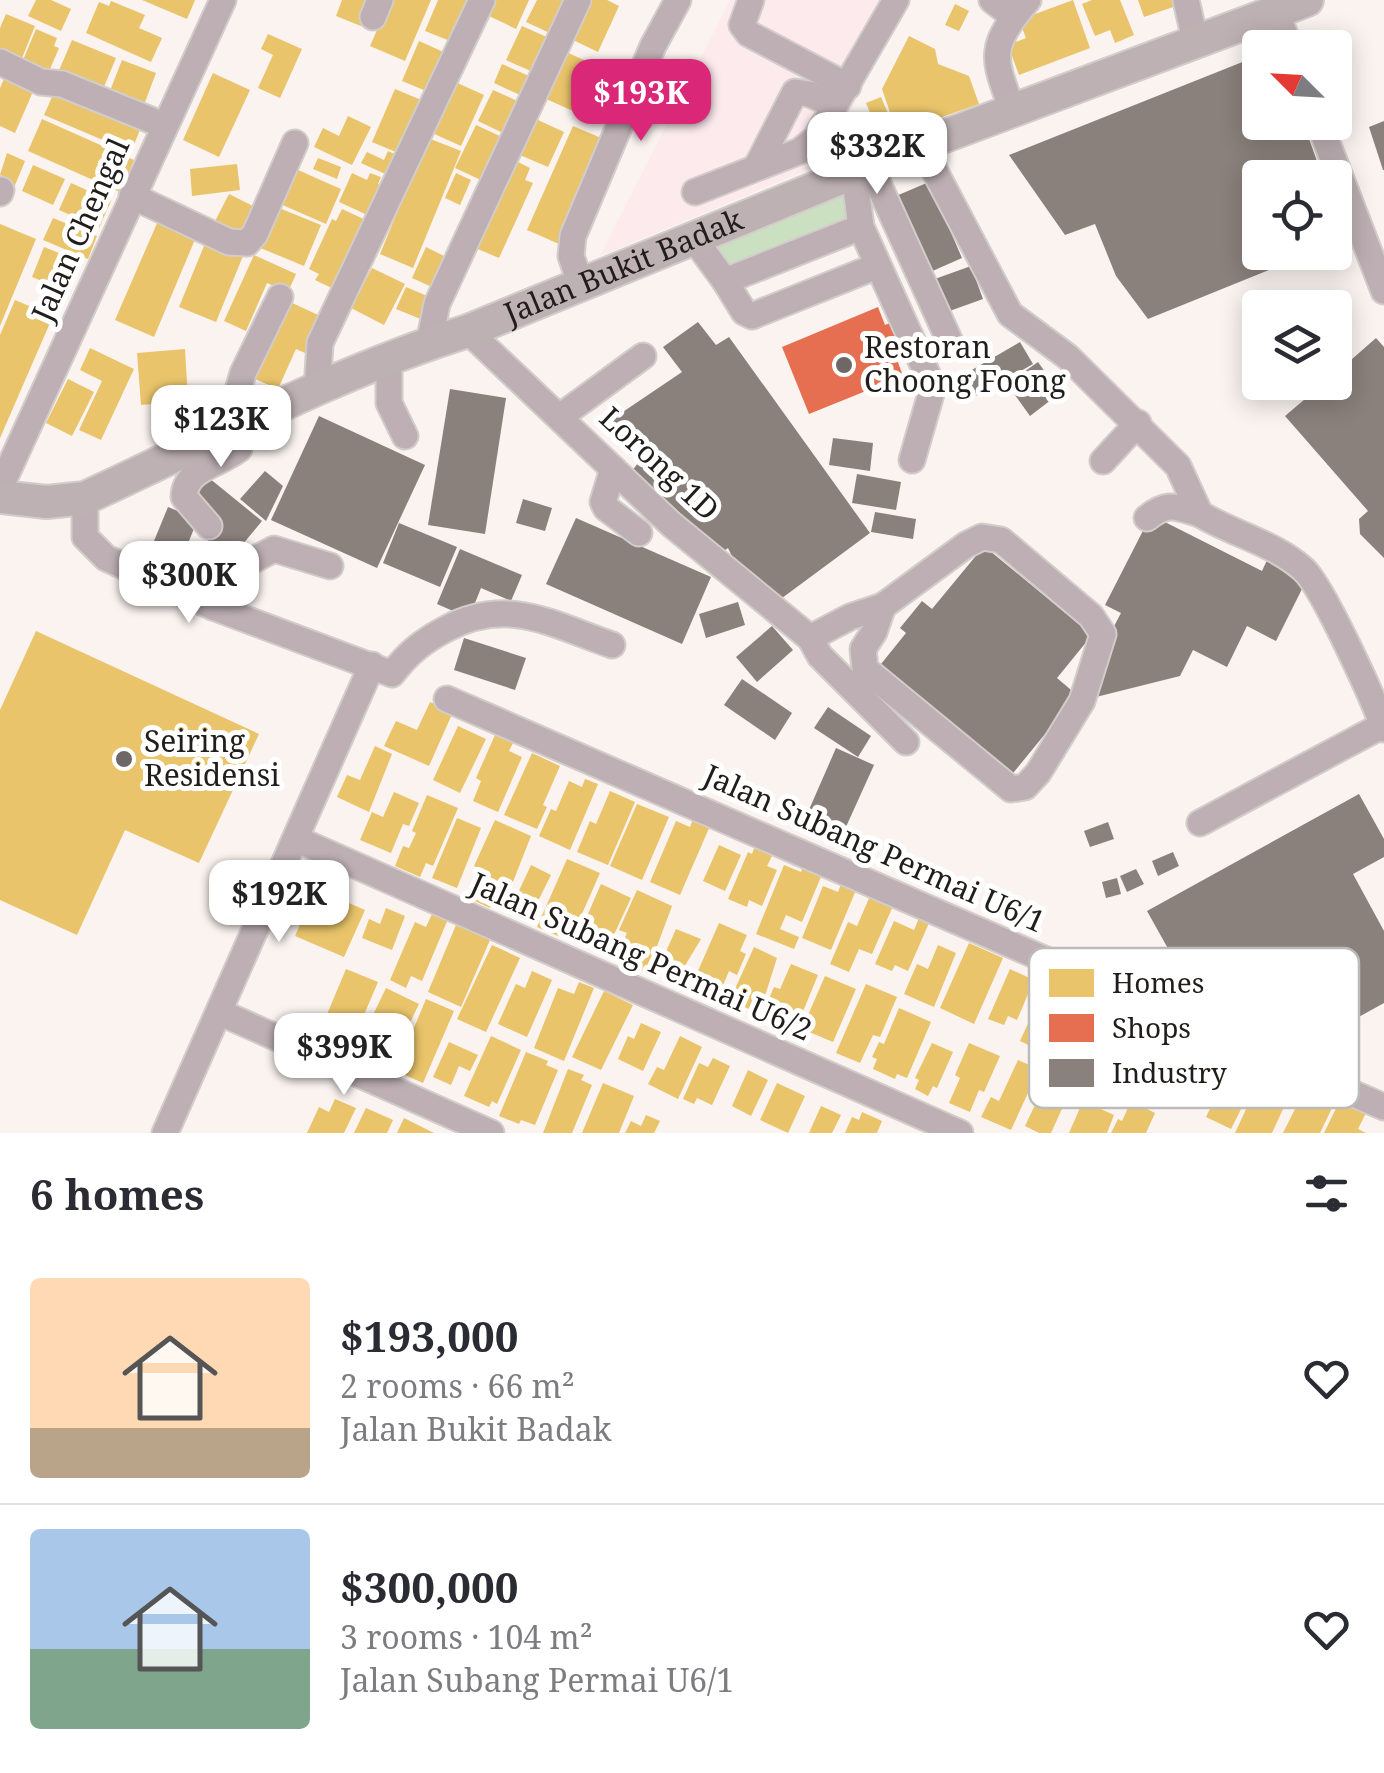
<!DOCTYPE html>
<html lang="en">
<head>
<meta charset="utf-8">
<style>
  body { margin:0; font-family:"Noto Serif",serif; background:#f7f7f7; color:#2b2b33; height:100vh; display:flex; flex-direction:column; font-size:38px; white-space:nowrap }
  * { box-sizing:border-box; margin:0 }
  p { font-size:32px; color:#7c7c81 }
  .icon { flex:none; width:55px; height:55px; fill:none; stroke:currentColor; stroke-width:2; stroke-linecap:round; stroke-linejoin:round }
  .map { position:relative; height:1133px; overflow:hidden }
  .panel { display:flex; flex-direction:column; background:#fff; flex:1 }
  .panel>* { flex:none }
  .needle { width:65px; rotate:294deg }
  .fabs { position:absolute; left:1242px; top:30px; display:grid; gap:20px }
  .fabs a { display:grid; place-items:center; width:110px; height:110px; border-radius:10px; background:#fff; box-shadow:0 5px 25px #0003; font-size:50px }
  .price { position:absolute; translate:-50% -85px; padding:0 22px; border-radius:20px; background:#fff; color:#222; font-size:32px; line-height:65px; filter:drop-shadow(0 2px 5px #0008) }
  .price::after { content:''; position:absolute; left:50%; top:60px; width:30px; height:22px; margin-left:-15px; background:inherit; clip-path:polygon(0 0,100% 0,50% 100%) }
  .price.on { background:#db2777; color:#fff }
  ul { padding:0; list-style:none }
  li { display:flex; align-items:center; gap:30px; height:250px; padding:0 30px }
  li+li { border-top:2px solid #e1e1e2 }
  li span { display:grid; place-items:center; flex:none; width:280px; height:200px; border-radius:10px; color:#555 }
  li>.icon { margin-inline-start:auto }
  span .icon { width:120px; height:120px; fill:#fffc; stroke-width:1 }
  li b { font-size:42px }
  h2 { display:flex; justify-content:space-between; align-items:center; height:120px; padding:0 30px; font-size:42px }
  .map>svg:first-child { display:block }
  .commercial { fill:#fceaed }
  .green { fill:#cbe0c0 }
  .homes { fill:#e9c46a }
  .shops { fill:#e76f51 }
  .industry { fill:#8a817c }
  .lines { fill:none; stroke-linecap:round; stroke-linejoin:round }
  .minor-casing { stroke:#d2cdca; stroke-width:29 }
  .major-casing { stroke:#d2cdca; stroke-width:36 }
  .minor { stroke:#bdafb3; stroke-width:25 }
  .major { stroke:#beb1b4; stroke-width:32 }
  .poi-dot { fill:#6d6866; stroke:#fff; stroke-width:4 }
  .labels { text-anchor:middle; stroke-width:10; stroke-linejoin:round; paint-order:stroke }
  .street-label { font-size:30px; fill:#211d1b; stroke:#fff }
  .poi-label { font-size:30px; fill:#211d1b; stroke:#fff; text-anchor:start }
  .key { fill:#fff; stroke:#bcbbbb; stroke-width:2.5 }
  .key-label { font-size:28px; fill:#211d1b }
</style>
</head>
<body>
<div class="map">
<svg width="1384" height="1133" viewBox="0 0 1384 1133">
  <rect width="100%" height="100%" fill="#faf3f0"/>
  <polygon class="commercial" points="730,0 907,0 824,163 600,256"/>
  <polygon class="green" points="850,188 856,225 723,274 709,240"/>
  <g class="homes">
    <polygon points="36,0 51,0 71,9 61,31 28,16"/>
    <polygon points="142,0 195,0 187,19"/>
    <polygon points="342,0 377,0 366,28 336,16"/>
    <polygon points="390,0 431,0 405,61 370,46"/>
    <polygon points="438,0 473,0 455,43 425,31"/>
    <polygon points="494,0 529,0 516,29 487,15"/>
    <polygon points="537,0 570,0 554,35 526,22"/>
    <polygon points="590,0 607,0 619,6 598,52 571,39"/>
    <polygon points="1073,0 1090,48 1019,75 1008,45 1026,38 1019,20"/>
    <polygon points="1092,0 1120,0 1134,35 1115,43 1110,30 1095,36 1082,4"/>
    <polygon points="1138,0 1177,0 1179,5 1144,17"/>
    <polygon points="111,1 145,15 139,28 162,38 151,62 86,33 99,2 109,6"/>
    <polygon points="955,4 969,11 959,31 945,25"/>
    <polygon points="6,14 35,26 20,63 0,54 0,28"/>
    <polygon points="522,26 549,38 533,72 506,60"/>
    <polygon points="36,29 57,38 54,46 59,48 47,76 21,65"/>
    <polygon points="268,34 302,49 280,98 258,88 273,55 261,49"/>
    <polygon points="909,36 935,49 938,64 969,76 979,104 897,133 882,89"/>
    <polygon points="72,40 116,58 101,94 57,75"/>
    <polygon points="419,41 448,54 431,93 402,81"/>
    <polygon points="566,52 593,64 573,111 546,99"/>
    <polygon points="122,60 156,73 142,110 108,96"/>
    <polygon points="502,64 529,76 520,95 494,83"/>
    <polygon points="213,73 250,90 219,157 183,140"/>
    <polygon points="6,74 35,87 15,133 0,126 0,88"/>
    <polygon points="453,81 484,95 461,146 430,132"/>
    <polygon points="56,88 142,125 131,152 44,115"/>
    <polygon points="395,89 426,102 403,155 372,142"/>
    <polygon points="493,90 520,102 505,134 478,121"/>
    <polygon points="881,97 895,130 880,137 866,103"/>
    <polygon points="348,116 371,127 352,165 314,147 323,128 339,136"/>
    <polygon points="42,119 134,160 120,192 28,151"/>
    <polygon points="536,119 564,132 548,167 520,155"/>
    <polygon points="476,125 504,138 483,181 455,168"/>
    <polygon points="573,126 606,140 559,244 527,230"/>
    <polygon points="428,138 461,151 413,268 380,254"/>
    <polygon points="388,151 403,158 394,178 361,163 367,152 384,160"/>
    <polygon points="7,153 25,161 13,190 4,186 7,178 0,175"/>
    <polygon points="318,158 341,167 337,179 313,169"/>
    <polygon points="512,159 530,168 525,180 533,183 499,258 473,247"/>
    <polygon points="237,164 240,190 192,196 190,169"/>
    <polygon points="33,165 65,179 53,205 22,191"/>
    <polygon points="298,170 341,189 326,224 278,203 284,189 288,192"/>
    <polygon points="352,173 367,180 370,173 381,177 378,184 388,189 374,218 339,202"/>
    <polygon points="456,173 471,180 460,205 445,198"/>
    <polygon points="71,183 111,201 99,228 59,210"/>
    <polygon points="229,194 253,206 238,237 213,225"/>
    <polygon points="279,208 321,225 304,266 258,247"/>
    <polygon points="342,209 370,222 338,291 315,280 319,274 309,269 332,219 336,221"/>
    <polygon points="53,218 97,236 88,259 43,240"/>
    <polygon points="158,221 196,237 154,337 115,320"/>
    <polygon points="0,224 36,239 0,326"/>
    <polygon points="206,241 243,256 216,322 179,307"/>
    <polygon points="44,247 74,259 62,289 32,277"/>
    <polygon points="426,247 446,257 432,287 412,278"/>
    <polygon points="254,255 296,274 288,292 267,283 246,331 224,321"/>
    <polygon points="372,268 405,284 384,325 351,308"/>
    <polygon points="406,287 432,298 423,320 396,309"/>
    <polygon points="15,300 53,316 0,438 0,335"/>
    <polygon points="288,301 329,320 312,356 296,349 278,389 253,378"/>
    <polygon points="90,348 134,369 101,440 79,430 102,381 80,370"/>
    <polygon points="185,349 188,401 141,405 137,353"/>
    <polygon points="68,379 94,392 72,436 46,423"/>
    <polygon points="36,631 259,734 199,863 125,830 77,935 0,900 0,710"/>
    <polygon points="430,702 453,712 429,766 384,746 396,721 417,730"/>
    <polygon points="458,726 486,739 460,793 433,780"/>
    <polygon points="495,735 513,743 509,751 522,757 498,812 473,801 481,781 476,778"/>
    <polygon points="375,746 392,754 369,812 337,797 347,775 360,780"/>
    <polygon points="532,753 560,766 543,805 547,807 537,829 504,815"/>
    <polygon points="585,779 598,784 570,850 539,836 551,809 556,811 569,781 582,787"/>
    <polygon points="610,791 635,802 608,865 577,852 590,821 596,824"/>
    <polygon points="394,792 419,803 409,826 403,824 391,853 360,840 372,812 383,817"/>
    <polygon points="427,795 458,808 433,866 426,863 420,877 395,866 403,846 409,848 416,833 412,831"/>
    <polygon points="637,804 669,817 642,880 610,866"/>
    <polygon points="457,818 481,828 457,888 432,878"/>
    <polygon points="693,819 710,826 680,895 650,882 676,821 690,827"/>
    <polygon points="495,820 531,836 509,892 500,888 490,908 466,897 479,868 474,866"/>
    <polygon points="719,845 741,855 725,891 703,881"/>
    <polygon points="755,846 773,854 767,866 777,870 762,906 749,900 747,907 728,899 748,852 752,854"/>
    <polygon points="567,859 600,873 570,941 537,927"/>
    <polygon points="804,864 823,872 802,922 786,915 780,929 799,937 794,949 756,934 784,865 801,872"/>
    <polygon points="531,865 551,875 534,909 528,907 524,916 510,910"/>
    <polygon points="601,884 631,898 611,941 608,940 602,953 582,944 587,933 581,930"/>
    <polygon points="841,884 856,890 831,950 802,938 823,886 838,892"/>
    <polygon points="637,890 672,906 647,973 615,959 627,933 619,930"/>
    <polygon points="321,891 365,910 344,957 295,936 306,911 312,914"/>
    <polygon points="870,896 893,906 872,954 859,949 849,972 830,964 848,922 857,926"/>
    <polygon points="386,908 405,916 392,950 362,938 369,919 380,924"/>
    <polygon points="433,912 448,919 422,981 411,976 406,988 390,980 415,922 426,927"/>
    <polygon points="919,918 929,923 908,971 895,965 892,971 875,964 894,921 914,930"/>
    <polygon points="719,923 747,935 740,951 746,954 737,975 729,971 721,990 726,992 723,1000 691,987"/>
    <polygon points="456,925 490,940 461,1007 428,992"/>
    <polygon points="676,929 701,939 680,974 660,965"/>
    <polygon points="969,943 1003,958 974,1024 940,1008"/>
    <polygon points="492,945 520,958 486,1032 457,1019"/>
    <polygon points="938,945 956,953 934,1007 904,994 917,964 928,969"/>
    <polygon points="754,947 777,958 764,999 757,996 751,1010 730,1000"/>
    <polygon points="791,964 818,975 797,1026 762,1015 774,987 780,989"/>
    <polygon points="346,969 378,982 355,1036 349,1033 345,1042 320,1031"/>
    <polygon points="1010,969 1034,980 1017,1020 1008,1016 1004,1025 988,1019"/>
    <polygon points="532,971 552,980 527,1037 498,1024 516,984 525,988"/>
    <polygon points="825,976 856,989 833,1042 802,1029"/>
    <polygon points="579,982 594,988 564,1061 534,1048 558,988 574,994"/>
    <polygon points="866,984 897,997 880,1037 873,1035 860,1063 836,1053"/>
    <polygon points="1045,986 1068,997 1063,1008 1069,1010 1049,1055 1020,1041 1031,1017 1044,1023 1050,1010 1037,1003"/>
    <polygon points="386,988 419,1004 391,1062 358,1046"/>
    <polygon points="604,991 633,1005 601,1070 572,1057"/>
    <polygon points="426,999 454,1011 423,1083 396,1071"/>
    <polygon points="899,1008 931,1022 907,1078 897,1074 895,1079 873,1069 877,1059 872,1057 879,1042 884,1044"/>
    <polygon points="641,1023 661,1032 643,1071 618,1059 628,1036 634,1039"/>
    <polygon points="491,1036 521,1050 497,1104 492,1101 489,1107 464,1096"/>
    <polygon points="680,1036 702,1047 678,1099 648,1084 657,1067 664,1070"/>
    <polygon points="449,1042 478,1055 470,1071 459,1066 451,1085 433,1077"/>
    <polygon points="932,1043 953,1052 937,1088 933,1086 928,1096 915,1089 919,1080 915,1078"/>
    <polygon points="969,1043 1000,1056 984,1092 979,1090 970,1112 949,1103 960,1078 955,1075"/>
    <polygon points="526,1052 548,1061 546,1065 558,1070 535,1125 521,1120 519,1124 499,1116"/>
    <polygon points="713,1058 730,1066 712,1105 697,1098 694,1104 683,1099 699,1063 708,1067"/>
    <polygon points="1018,1060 1039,1069 1011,1130 981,1117 991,1097 999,1101"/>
    <polygon points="1230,1067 1256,1079 1231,1129 1206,1117"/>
    <polygon points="1265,1068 1295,1083 1272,1133 1235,1133"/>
    <polygon points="568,1069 584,1075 581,1080 592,1085 572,1133 543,1133"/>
    <polygon points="748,1070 768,1080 751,1116 732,1106"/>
    <polygon points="603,1083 634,1096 619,1133 582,1133"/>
    <polygon points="777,1083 805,1096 788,1133 760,1120"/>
    <polygon points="1043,1088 1066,1100 1051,1133 1039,1133 1025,1126"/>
    <polygon points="1304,1091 1333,1106 1320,1133 1283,1133"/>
    <polygon points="335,1099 356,1108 344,1133 307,1133 319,1107 329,1112"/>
    <polygon points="1340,1100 1366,1113 1358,1129 1366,1133 1324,1133"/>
    <polygon points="1083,1101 1114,1115 1107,1133 1069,1133"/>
    <polygon points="1131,1101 1155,1113 1146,1133 1111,1133 1118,1119 1122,1121"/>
    <polygon points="821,1106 841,1115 832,1133 809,1133"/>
    <polygon points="366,1108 393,1120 387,1133 354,1133"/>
    <polygon points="862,1112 882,1121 877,1133 845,1133 852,1117 859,1120"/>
    <polygon points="646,1115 660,1121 654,1133 625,1133 631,1121 641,1126"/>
    <polygon points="404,1118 434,1133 397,1133"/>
  </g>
  <polygon class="shops" points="878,307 885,325 900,319 913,346 895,354 903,376 809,414 782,347"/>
  <g class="industry">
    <polygon points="1260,55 1260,122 1303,122 1323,178 1260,178 1260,252 1311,253 1148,319 1116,276 1095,224 1065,235 1009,155"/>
    <polygon points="1384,121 1384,170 1383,170 1369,127"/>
    <polygon points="929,182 962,258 928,273 896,196"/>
    <polygon points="971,266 983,299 944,313 932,280"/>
    <polygon points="698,322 716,345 729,337 870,533 778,601 739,571 728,548 721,553 629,475 641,459 602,426 682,372 663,347"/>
    <polygon points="1376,338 1384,347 1384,558 1360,534 1359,519 1368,511 1285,416 1325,382 1335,382 1335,374"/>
    <polygon points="1020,342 1033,364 977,396 965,374"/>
    <polygon points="1038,362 1060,393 1030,416 1007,384"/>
    <polygon points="450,389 506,398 485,534 428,525"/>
    <polygon points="319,416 425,465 377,568 271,520"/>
    <polygon points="833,438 873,443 870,471 829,465"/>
    <polygon points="265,471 283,486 266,521 240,499"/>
    <polygon points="857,474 901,482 896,510 852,503"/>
    <polygon points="209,478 262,521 229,561 206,543 221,525 191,500"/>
    <polygon points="523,499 552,508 545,531 516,523"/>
    <polygon points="168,507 198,519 184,553 154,541"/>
    <polygon points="875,512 916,519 913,539 871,532"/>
    <polygon points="1151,515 1262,571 1268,558 1307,579 1276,641 1247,626 1227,667 1193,650 1180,676 1092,698 1112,630 1121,613 1105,605"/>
    <polygon points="576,518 711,577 682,644 546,584"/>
    <polygon points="399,523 457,547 440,587 383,563"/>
    <polygon points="984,546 1092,635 1057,678 1077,695 1009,778 877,669 906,633 900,628 922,601 932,609"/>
    <polygon points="460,549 522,575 511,601 481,588 469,618 437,604"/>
    <polygon points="189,551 226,567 218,587 180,571"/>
    <polygon points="738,602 745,625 706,638 699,614"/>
    <polygon points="772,626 793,650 757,682 736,657"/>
    <polygon points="464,638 526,658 515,690 454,670"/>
    <polygon points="742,679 792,713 775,740 724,705"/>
    <polygon points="828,707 871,736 858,757 814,728"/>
    <polygon points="836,748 874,765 845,829 808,812"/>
    <polygon points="1359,794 1384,839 1384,857 1353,874 1384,931 1384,1003 1319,1039 1286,979 1242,1003 1214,951 1180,970 1147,911"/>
    <polygon points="1108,822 1114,839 1090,847 1084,831"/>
    <polygon points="1173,852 1179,866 1158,876 1152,861"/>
    <polygon points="1136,869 1144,884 1127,892 1120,876"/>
    <polygon points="1117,878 1121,894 1106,898 1102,882"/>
  </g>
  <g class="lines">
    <g class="minor-casing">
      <g id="minor">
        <polyline points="751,0 742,25 749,34 848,86"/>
        <polyline points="992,0 1014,17"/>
        <polyline points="1186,0 1196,44"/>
        <polyline points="1276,12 1290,48"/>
        <polyline points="373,17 380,0"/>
        <polyline points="0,62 41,82 62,84 163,125"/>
        <path d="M1013,112C993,57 987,48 1028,0"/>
        <polyline points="1319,122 1384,291"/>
        <path d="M921,145L1010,314L1068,357L1178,466L1200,514C1233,534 1274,543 1303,569C1322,585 1375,702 1384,729"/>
        <polyline points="757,166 795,92 809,94 835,105"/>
        <polyline points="870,166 951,344"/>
        <polyline points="854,172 861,227 933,387 912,460"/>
        <polyline points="695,192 800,151 816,138 896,0"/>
        <polyline points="0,193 1,190"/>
        <polyline points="132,196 229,242 247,243 255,234 295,143"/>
        <polyline points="861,227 725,281 744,312 752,316 877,266"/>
        <polyline points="692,236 725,281"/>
        <polyline points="580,282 571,256 573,236 653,46 678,0"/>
        <polyline points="468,331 671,524 810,638 820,656 906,742"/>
        <polyline points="429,343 437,304 578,0"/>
        <polyline points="389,360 389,403 405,436"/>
        <polyline points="317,390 320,343 482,0"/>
        <polyline points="561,416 643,356"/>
        <polyline points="1103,461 1138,423"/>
        <polyline points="613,469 603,502 606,508 639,533"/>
        <polyline points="0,488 223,0"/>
        <path d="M85,498V537L106,558L213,607L392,674C408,653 423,641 446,629C508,596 551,624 612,645"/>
        <path d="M1147,518C1168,501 1176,507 1200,514"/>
        <path d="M209,526L184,497C185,468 219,465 239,449L237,394L243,373L280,297"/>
        <polygon points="982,537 1001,540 1091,616 1103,634 1082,701 1038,773 1025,787 1011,789 865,669 863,649 874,632 883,606 966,545"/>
        <polyline points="213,607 236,569 274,549 330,566"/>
        <polyline points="810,638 850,617 883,606"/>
        <polyline points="447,699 1384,1107"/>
        <polyline points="1200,823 1383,725"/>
        <polyline points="296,839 960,1133"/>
        <polyline points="219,1012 491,1133"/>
        <polyline points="165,1133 372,665"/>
      </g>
    </g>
    <g class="major-casing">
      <g id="major">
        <path id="s1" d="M0,497L47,502L85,498C211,440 336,372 468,331L921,145L1307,0"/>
      </g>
    </g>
    <use href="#minor" class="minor"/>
    <use href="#major" class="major"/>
  </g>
  <g class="poi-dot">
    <circle cx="844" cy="365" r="10"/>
    <circle cx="124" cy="759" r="10"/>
  </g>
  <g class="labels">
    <g class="street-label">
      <text transform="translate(81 230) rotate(-66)" y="10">Jalan Chengal</text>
      <text dy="10" stroke="none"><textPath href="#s1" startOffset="672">Jalan Bukit Badak</textPath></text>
      <text transform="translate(659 464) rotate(43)" y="10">Lorong 1D</text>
      <text transform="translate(874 849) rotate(24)" y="10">Jalan Subang Permai U6/1</text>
      <text transform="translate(641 957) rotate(24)" y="10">Jalan Subang Permai U6/2</text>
    </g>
    <g class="poi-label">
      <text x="864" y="358">Restoran<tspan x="864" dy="34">Choong Foong</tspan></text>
      <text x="144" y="752">Seiring<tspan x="144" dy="34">Residensi</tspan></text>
    </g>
  </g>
  <rect x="1029" y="948" width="330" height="160" rx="15" class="key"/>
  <rect x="1049" y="969" width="45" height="28" fill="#e9c46a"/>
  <rect x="1049" y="1014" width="45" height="28" fill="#e76f51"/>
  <rect x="1049" y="1059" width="45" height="28" fill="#8a817c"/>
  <g class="key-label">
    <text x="1112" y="993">Homes</text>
    <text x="1112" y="1038">Shops</text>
    <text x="1112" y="1083">Industry</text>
  </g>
</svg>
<div class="fabs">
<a><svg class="needle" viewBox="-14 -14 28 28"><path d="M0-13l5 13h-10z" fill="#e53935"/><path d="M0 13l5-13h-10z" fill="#7c7c81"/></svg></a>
<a><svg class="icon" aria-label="locate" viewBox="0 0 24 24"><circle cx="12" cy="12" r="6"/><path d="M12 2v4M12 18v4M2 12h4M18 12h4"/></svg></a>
<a><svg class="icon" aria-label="layers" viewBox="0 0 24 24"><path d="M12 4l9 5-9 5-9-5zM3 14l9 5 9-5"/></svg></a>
</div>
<b class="price on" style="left:641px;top:144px">$193K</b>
<b class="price" style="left:877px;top:197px">$332K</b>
<b class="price" style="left:221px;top:470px">$123K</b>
<b class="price" style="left:189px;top:626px">$300K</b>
<b class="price" style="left:279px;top:945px">$192K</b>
<b class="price" style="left:344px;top:1098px">$399K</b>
</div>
<section class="panel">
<h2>6 homes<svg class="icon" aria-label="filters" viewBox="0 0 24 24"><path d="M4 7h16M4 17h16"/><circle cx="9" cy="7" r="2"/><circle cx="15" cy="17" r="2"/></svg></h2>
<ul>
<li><span style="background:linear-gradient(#ffd9b3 75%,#b9a48a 0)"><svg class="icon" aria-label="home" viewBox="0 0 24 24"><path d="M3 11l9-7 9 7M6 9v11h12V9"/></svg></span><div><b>$193,000</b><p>2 rooms · 66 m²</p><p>Jalan Bukit Badak</p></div><svg class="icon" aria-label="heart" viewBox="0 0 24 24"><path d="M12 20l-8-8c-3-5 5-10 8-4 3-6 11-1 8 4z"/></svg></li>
<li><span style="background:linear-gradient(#a9c7e8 60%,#7fa58c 0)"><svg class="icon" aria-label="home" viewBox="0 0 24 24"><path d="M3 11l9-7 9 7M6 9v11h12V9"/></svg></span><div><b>$300,000</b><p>3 rooms · 104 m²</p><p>Jalan Subang Permai U6/1</p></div><svg class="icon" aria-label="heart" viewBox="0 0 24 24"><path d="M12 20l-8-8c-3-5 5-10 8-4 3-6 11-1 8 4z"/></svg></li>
</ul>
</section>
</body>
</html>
